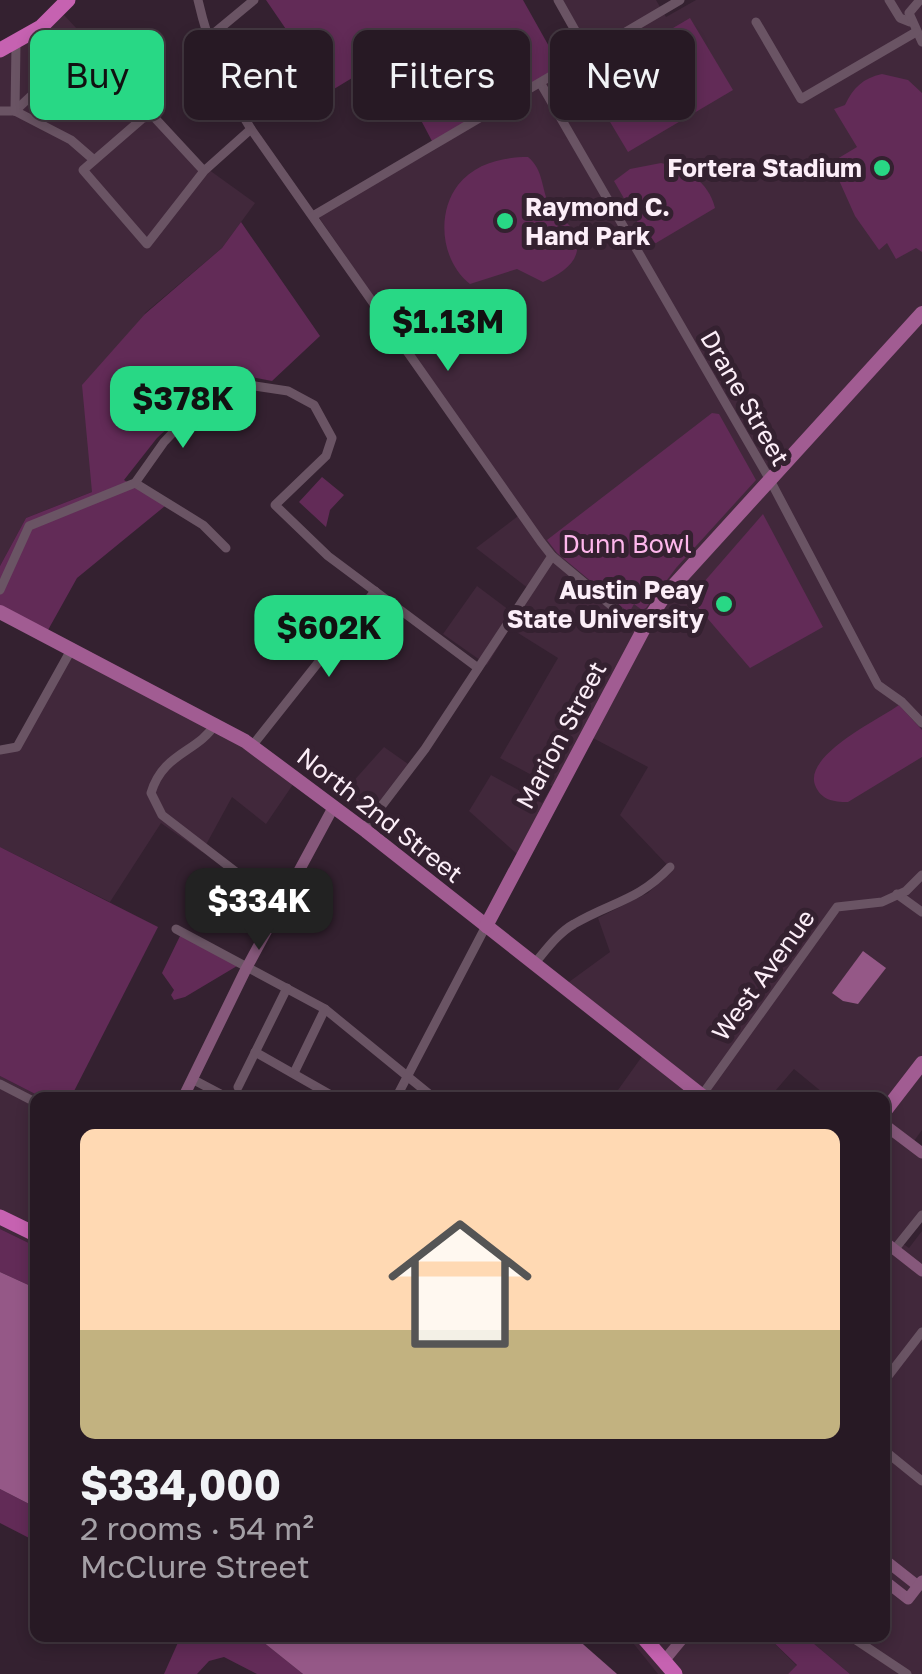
<!DOCTYPE html>
<html lang="en">
<head>
<meta charset="utf-8">
<style>
  body { margin:0; font-family:"Golos Text",sans-serif; background:#2f222c; color:#f1f3f6; height:100vh; display:flex; flex-direction:column; font-size:38px; white-space:nowrap }
  * { box-sizing:border-box; margin:0 }
  p { font-size:32px; color:#a4a0a6 }
  .icon { flex:none; width:55px; height:55px; fill:none; stroke:currentColor; stroke-width:2; stroke-linecap:round; stroke-linejoin:round }
  .map { position:relative; flex:1; overflow:hidden }
  .sheet { position:absolute; left:30px; top:1092px; width:860px; height:550px; display:flex; flex-direction:column; background:#271924; border-radius:15px; box-shadow:0 5px 15px #0003,0 0 0 2px #433841 }
  .sheet>* { flex:none }
  .top-card { position:absolute; left:30px; top:30px; width:862px; height:90px; display:flex; gap:20px }
  .price { position:absolute; translate:-50% -85px; padding:0 22px; border-radius:20px; background:#28d885; color:#111; font-size:32px; line-height:65px; filter:drop-shadow(0 2px 5px #0008) }
  .price::after { content:''; position:absolute; left:50%; top:60px; width:30px; height:22px; margin-left:-15px; background:inherit; clip-path:polygon(0 0,100% 0,50% 100%) }
  .price.current { background:#222; color:#fff }
  ul { padding:0; list-style:none }
  li { display:grid; align-content:center; gap:20px; height:530px; padding:0 50px }
  li+li { border-top:2px solid #433841 }
  li span { display:grid; place-items:center; height:310px; border-radius:15px; color:#555 }
  li>.icon { margin-inline-start:auto }
  span .icon { width:180px; height:180px; fill:#fffc; stroke-width:1 }
  li b { font-size:42px }
  .pill { padding:0 35px; border-radius:15px; background:#271924; box-shadow:0 5px 15px #0003,0 0 0 2px #433841; font-size:35px; line-height:90px }
  .pill.current { background:#28d885; color:#111 }
  .map>svg:first-child { display:block }
  .built { fill:#41283b }
  .green { fill:#622b57 }
  .water { fill:#955887 }
  .lines { fill:none; stroke-linecap:round; stroke-linejoin:round }
  .street { stroke:#6a5464; stroke-width:9 }
  .secondary { stroke:#86587b; stroke-width:11 }
  .primary { stroke:#a15c92; stroke-width:14 }
  .highway { stroke:#c662b1; stroke-width:15 }
  .poi-dot { fill:#28d885; stroke:#342130; stroke-width:4 }
  .labels { text-anchor:middle; stroke-width:10; stroke-linejoin:round; paint-order:stroke }
  .poi-label { font-size:25px; font-weight:bold; fill:#fceef8; stroke:#342130; text-anchor:end }
  .street-label { font-size:25px; fill:#fceef8; stroke:#342130 }
  .park-label { font-size:25px; fill:#feb7ec; stroke:#342130 }
</style>
</head>
<body>
<div class="map">
<svg width="922" height="1674" viewBox="0 0 922 1674">
  <rect width="100%" height="100%" fill="#342130"/>
  <g class="built">
    <polygon points="562,0 656,0 666,17 696,0 922,0 922,1130 914,1141 922,1147 922,1211 899,1241 909,1248 922,1231 922,1674 850,1674 807,1638 885,1638 885,1098 828,1097 794,1069 770,1097 613,1097 643,1055 558,990 610,952 598,918 648,893 672,870 620,815 648,767 593,738 527,863 469,811 491,775 542,803 552,786 500,758 558,658 510,628 487,665 443,634 477,586 517,616 533,592 476,548 522,513 318,216 436,149 560,66 567,76 597,59"/>
    <polygon points="64,15 205,167 255,203 222,248 145,313 92,492 26,518 0,566 0,56 12,53"/>
    <polygon points="71,650 216,723 296,780 266,824 232,797 202,852 161,823 110,902 0,847 0,750 11,750"/>
    <polygon points="384,747 408,764 375,807 365,812 342,794"/>
    <polygon points="0,1076 41,1097 35,1098 35,1246 0,1229"/>
    <polygon points="629,1638 769,1638 797,1666 788,1674 658,1674"/>
  </g>
  <g class="green">
    <polygon points="266,0 523,0 560,66 433,143 404,88 386,97 367,69 329,92"/>
    <polygon points="690,18 733,90 628,152 585,80"/>
    <path d="M882,74L908,80L922,93V252L916,248L896,259L887,243L879,250L855,216L838,178L847,175L837,159L857,147L834,109L845,105C853,88 863,78 882,74Z"/>
    <path d="M528,157C544,170 541,189 550,207C554,216 567,220 572,229C588,257 565,272 543,282L517,269L470,284C441,261 436,214 458,185C475,163 503,157 528,157Z"/>
    <path d="M661,163C687,169 708,181 715,208L656,243L649,242L614,181L630,169Z"/>
    <polygon points="241,222 320,336 272,381 231,373 221,379 157,438 124,480 165,506 77,578 43,639 0,615 0,566 26,518 92,492 82,385 145,314 222,248"/>
    <polygon points="712,413 719,414 756,480 676,568 646,608 642,610 634,604 629,613 557,553 547,540"/>
    <polygon points="322,477 344,495 330,510 326,527 299,502"/>
    <polygon points="763,514 823,627 750,668 690,598"/>
    <path d="M899,705L922,730V757L848,802C833,802 821,800 815,785C804,755 878,720 899,705Z"/>
    <polygon points="0,847 158,927 71,1097 41,1097 0,1076"/>
    <polygon points="181,934 237,966 185,997 174,1000 171,995 174,990 162,973"/>
    <polygon points="0,1229 35,1246 35,1288 0,1272"/>
    <polygon points="0,1489 35,1507 35,1541 0,1523"/>
    <polygon points="180,1638 258,1638 303,1674 257,1674 224,1657 209,1661 197,1674 164,1674"/>
    <polygon points="769,1638 807,1638 850,1674 788,1674 797,1665"/>
  </g>
  <g class="water">
    <polygon points="863,951 886,968 858,1004 843,1001 832,993"/>
    <polygon points="0,1272 35,1288 35,1507 0,1489"/>
    <polygon points="258,1638 576,1638 617,1674 303,1674"/>
  </g>
  <g class="lines">
    <g class="street">
      <path d="M198,0C209,48 225,88 251,129L541,542L552,556L630,621L644,629"/>
      <polyline points="558,0 589,55"/>
      <polyline points="889,0 900,18 910,22"/>
      <polyline points="920,0 909,13 922,42"/>
      <polyline points="756,22 801,99 916,32"/>
      <polyline points="207,39 254,0"/>
      <polyline points="541,84 770,480 878,685 902,702 922,723"/>
      <polyline points="0,111 15,111 33,94 64,49"/>
      <polyline points="15,111 71,140 94,160"/>
      <polyline points="15,111 16,44"/>
      <polyline points="204,171 153,116 143,118 83,170 147,244 204,171 251,129"/>
      <polyline points="313,216 680,0"/>
      <polyline points="135,483 203,525 226,548"/>
      <polyline points="0,590 29,526 135,483 164,442 201,403 228,382 288,391 314,405 332,438 326,456 275,505 328,556 478,668"/>
      <path d="M216,723C198,753 163,752 151,793L162,815L279,905"/>
      <polyline points="252,746 375,591"/>
      <polyline points="0,750 17,747 71,650"/>
      <polyline points="364,829 425,749 552,556"/>
      <polyline points="897,894 922,912"/>
      <polyline points="176,929 325,1009 434,1098"/>
      <path d="M534,964C546,950 558,933 574,924C611,902 638,901 670,867"/>
      <polyline points="255,1052 336,1098"/>
      <polyline points="294,1073 325,1009"/>
      <polyline points="192,1079 228,1098"/>
      <polyline points="0,1084 35,1102"/>
      <polyline points="238,1087 287,988"/>
      <polyline points="702,1095 837,907 882,902 906,891 922,875"/>
      <polyline points="396,1098 486,926"/>
      <polyline points="894,1250 922,1215"/>
      <polyline points="885,1380 922,1332"/>
      <polyline points="885,1451 922,1481"/>
      <polyline points="853,1638 907,1674"/>
    </g>
    <g class="secondary">
      <polyline points="183,1098 246,969 334,806"/>
      <polyline points="885,1125 922,1153"/>
      <polyline points="885,1242 922,1271"/>
      <polyline points="885,1560 918,1586"/>
      <polyline points="885,1581 908,1599 922,1581"/>
      <polyline points="664,1661 683,1638"/>
    </g>
    <g class="primary">
      <polyline points="0,612 245,741 366,831 705,1098"/>
      <polyline points="486,926 649,619 665,595 922,313"/>
      <polyline points="885,1111 922,1063"/>
    </g>
    <g class="highway">
      <polyline points="0,50 41,27 68,0"/>
      <polyline points="0,1217 35,1234"/>
      <polyline points="644,1638 675,1674"/>
    </g>
  </g>
  <g class="poi-dot">
    <circle cx="882" cy="168" r="10"/>
    <circle cx="505" cy="221" r="10"/>
    <circle cx="724" cy="604" r="10"/>
  </g>
  <g class="labels">
    <g class="poi-label">
      <text x="862" y="177">Fortera Stadium</text>
      <text x="525" y="216" text-anchor="start">Raymond C.<tspan x="525" dy="29">Hand Park</tspan></text>
      <text x="704" y="599">Austin Peay<tspan x="704" dy="29">State University</tspan></text>
    </g>
    <g class="street-label">
      <text transform="translate(745 398) rotate(60)" y="9">Drane Street</text>
      <text transform="translate(561 735) rotate(-62)" y="9">Marion Street</text>
      <text transform="translate(380 815) rotate(38)" y="9">North 2nd Street</text>
      <text transform="translate(763 975) rotate(-54)" y="9">West Avenue</text>
    </g>
    <g class="park-label">
      <text x="627" y="553">Dunn Bowl</text>
    </g>
  </g>
</svg>
<b class="price" style="left:448px;top:374px">$1.13M</b>
<b class="price" style="left:183px;top:451px">$378K</b>
<b class="price" style="left:329px;top:680px">$602K</b>
<b class="price current" style="left:259px;top:953px">$334K</b>
<div class="top-card">
<a class="pill current">Buy</a>
<a class="pill">Rent</a>
<a class="pill">Filters</a>
<a class="pill">New</a>
</div>
<section class="sheet">
<ul>
<li><span style="background:linear-gradient(#ffd9b3 65%,#c2b280 0)"><svg class="icon" aria-label="home" viewBox="0 0 24 24"><path d="M3 11l9-7 9 7M6 9v11h12V9"/></svg></span><div><b>$334,000</b><p>2 rooms · 54 m²</p><p>McClure Street</p></div></li>
</ul>
</section>
</div>
</body>
</html>
